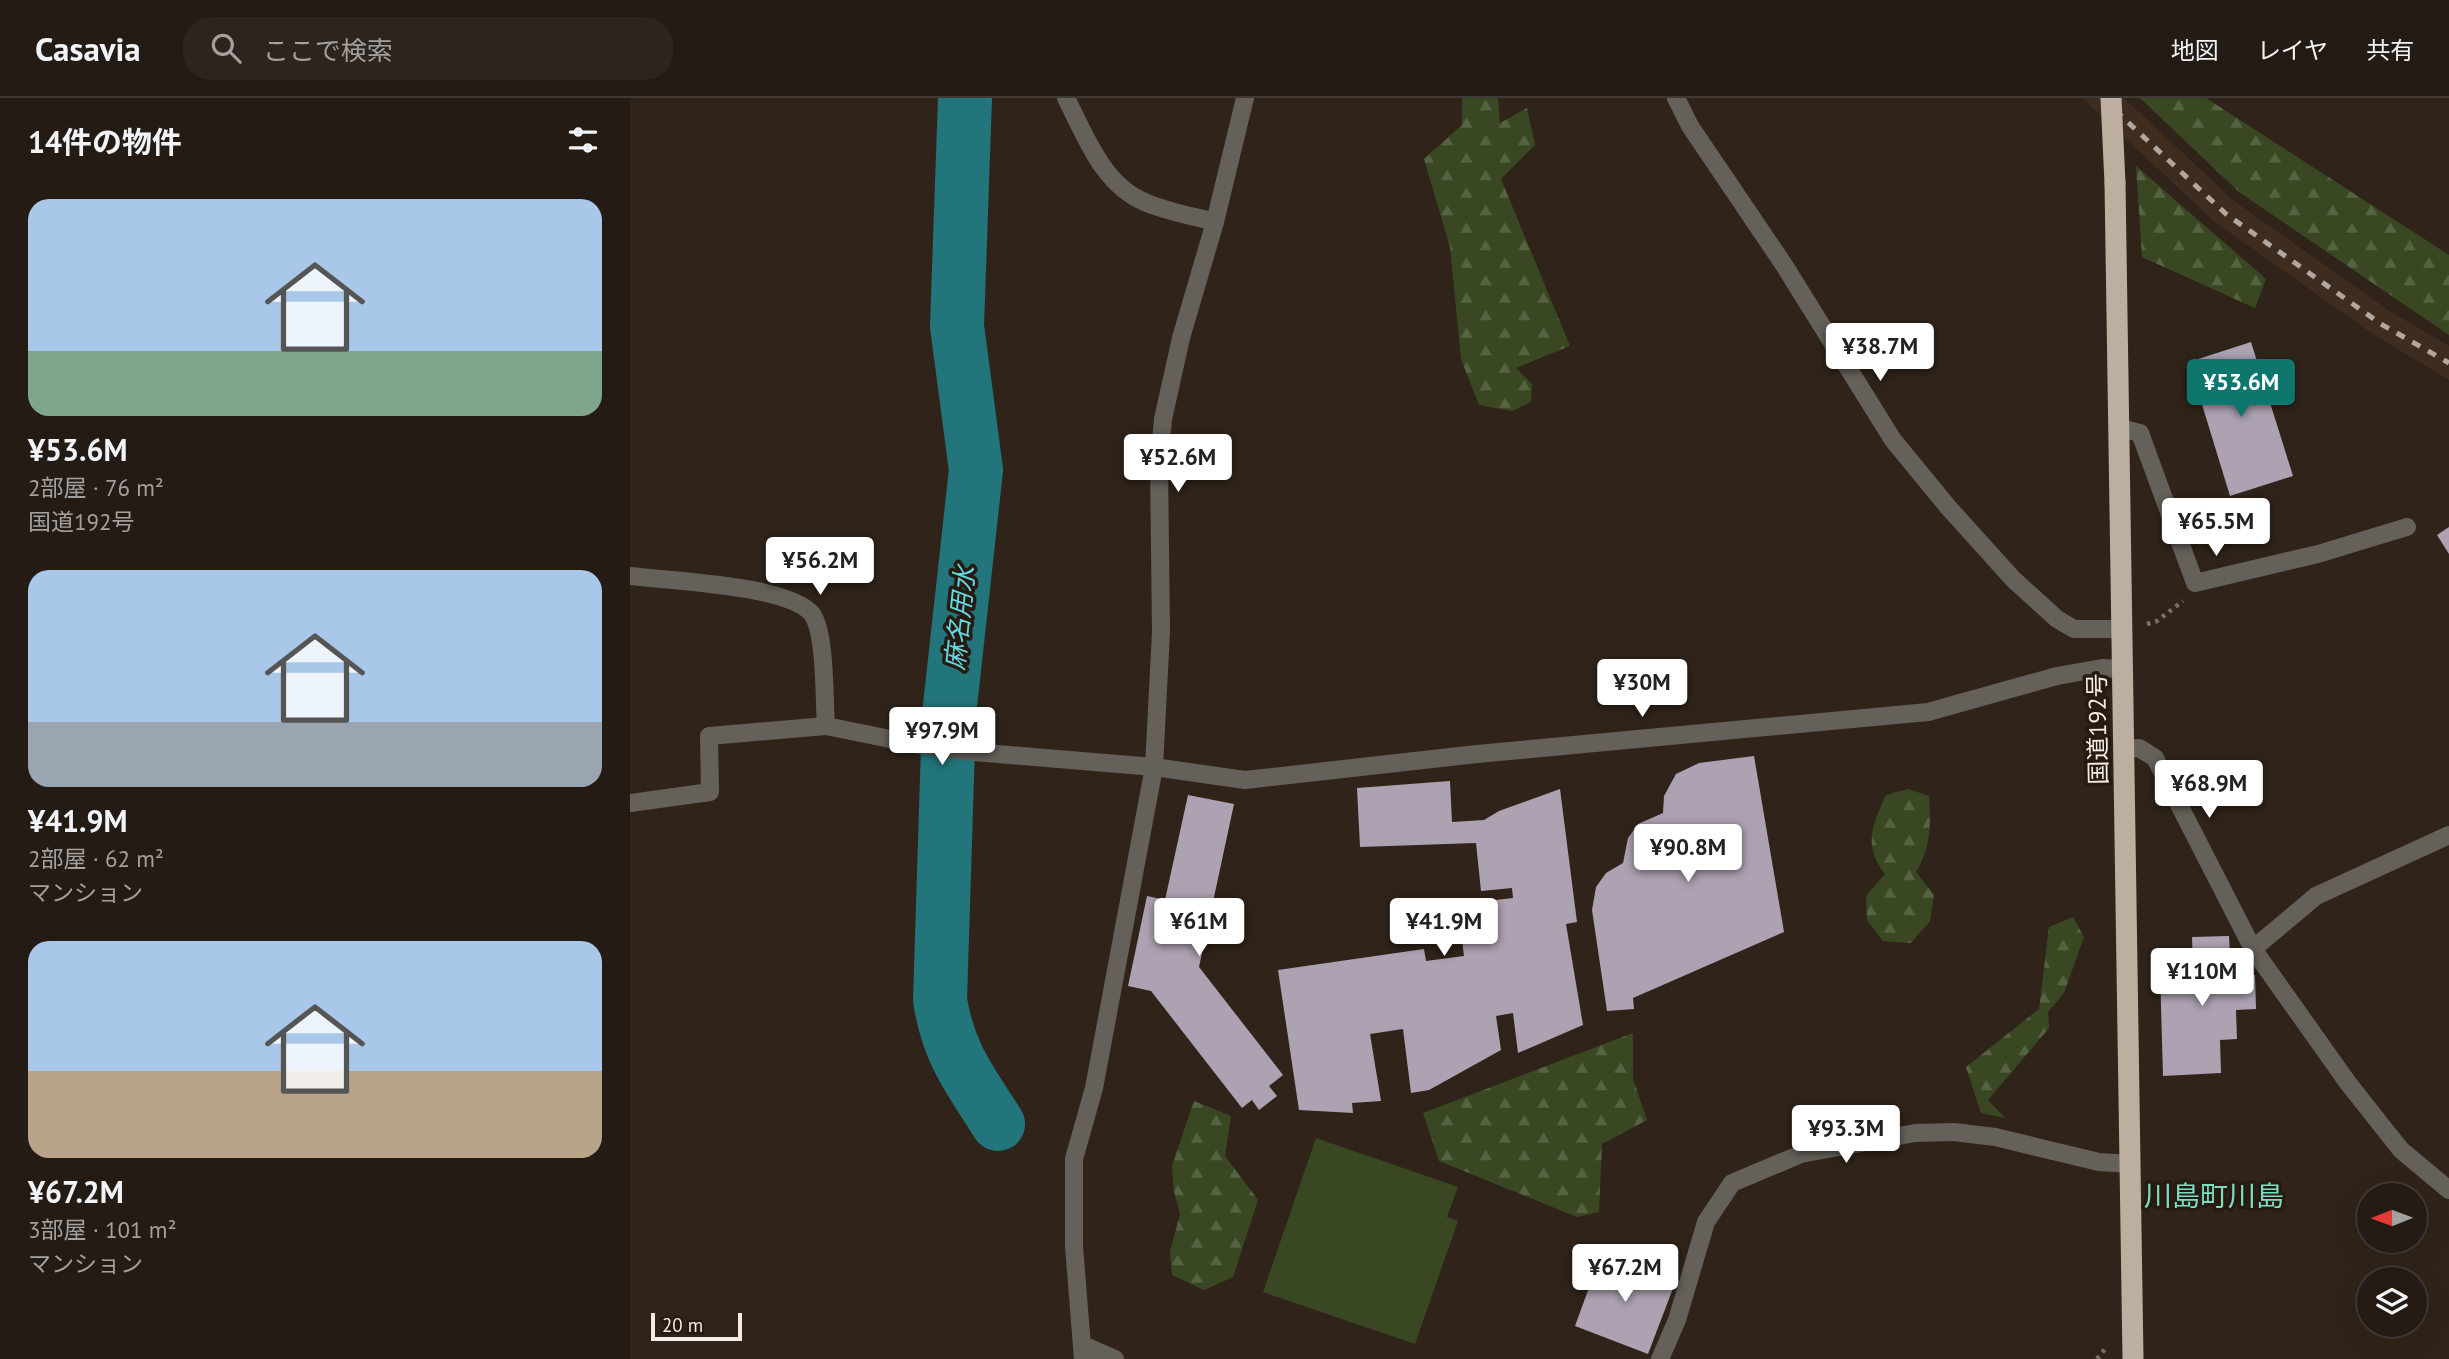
<!DOCTYPE html>
<html lang="ja">
<head>
<meta charset="utf-8">
<style>
  body { margin:0; font-family:"PT Sans","Noto Sans JP",sans-serif; background:#2c241d; color:#f1f3f6; height:100vh; display:flex; flex-direction:column; font-size:26px; white-space:nowrap }
  * { box-sizing:border-box; margin:0 }
  p { font-size:23px; color:#a3a1a0 }
  .icon { flex:none; width:38px; height:38px; fill:none; stroke:currentColor; stroke-width:2; stroke-linecap:round; stroke-linejoin:round }
  .map { position:relative; flex:1; overflow:hidden }
  .panel { display:flex; flex-direction:column; background:#241b14; width:630px }
  .panel>* { flex:none }
  .needle { width:46px; rotate:269deg }
  .controls { position:absolute; left:1727px; top:1085px; display:grid; gap:14px }
  .controls a { display:grid; place-items:center; width:70px; height:70px; border-radius:50%; background:#241b14; box-shadow:0 7px 28px #0002,0 0 0 2px #413934; font-size:35px }
  .scale { position:absolute; left:21px; bottom:18px; width:91px; box-sizing:border-box; padding-left:7px; border:4px solid #f4ece6; border-top:0; font-size:19px; line-height:24px; white-space:nowrap; color:#f4ece6; -webkit-text-stroke:5px #261a11; paint-order:stroke }
  .price { position:absolute; translate:-50% -60px; padding:0 16px; border-radius:7px; background:#fff; color:#222; font-size:23px; line-height:46px; filter:drop-shadow(0 2px 4px #0008) }
  .price::after { content:''; position:absolute; left:50%; top:42px; width:21px; height:16px; margin-left:-10px; background:inherit; clip-path:polygon(0 0,100% 0,50% 100%) }
  .price.active { background:#0f766e; color:#fff }
  ul { padding:0; list-style:none }
  li { display:grid; align-content:center; gap:14px; height:371px; padding:0 28px }
  li span { display:grid; place-items:center; height:217px; border-radius:21px; color:#555 }
  li>.icon { margin-inline-start:auto }
  span .icon { width:126px; height:126px; fill:#fffc; stroke-width:1 }
  li b { font-size:30px }
  h2 { display:flex; justify-content:space-between; align-items:center; height:84px; padding:0 28px; font-size:30px }
  header { display:flex; align-items:center; gap:42px; box-sizing:border-box; height:98px; padding:0 35px; background:#241b14; border-bottom:2px solid #413934 }
  header strong { font-size:33px }
  nav { display:flex; gap:38px; margin-inline-start:auto; font-size:24px }
  .search { width:490px; height:63px; background:#2c241d; display:flex; align-items:center; gap:18px; box-sizing:border-box; padding:0 24px; border-radius:28px; color:#a3a1a0; font-size:26px }
  main { display:flex; flex:1; min-height:0 }
  .map>svg:first-child { display:block }
  .built { fill:#3e2d1f }
  .forest { fill:url(#forest-firs) }
  .garden { fill:#394822 }
  .lines { fill:none; stroke-linecap:round; stroke-linejoin:round }
  .river { stroke:#22757b; stroke-width:54 }
  .building { fill:#ada2b2 }
  .path { stroke:#7b7068; stroke-width:4.5; stroke-dasharray:3.5 5; stroke-linecap:butt }
  .street { stroke:#65605a; stroke-width:18 }
  .highway { stroke:#bcafa0; stroke-width:21 }
  .rail { stroke:#b0a7a0; stroke-width:5; stroke-dasharray:9 9; stroke-linecap:butt }
  .highway-bridge { stroke:#bcafa0; stroke-width:21 }
  .labels { text-anchor:middle; stroke-width:7; stroke-linejoin:round; paint-order:stroke }
  .street-label { font-size:24px; fill:#f4ece6; stroke:#261a11 }
  .water-label { font-size:26px; font-style:italic; fill:#62d9e2; stroke:#261a11 }
  .quarter-label { font-size:28px; fill:#7cddc3; stroke:#261a11 }
</style>
</head>
<body>
<header>
<strong>Casavia</strong>
<div class="search"><svg class="icon" aria-label="search" viewBox="0 0 24 24"><circle cx="10" cy="10" r="6"/><path d="M15 15l6 6"/></svg>ここで検索</div>
<nav><a>地図</a><a>レイヤ</a><a>共有</a></nav>
</header>
<main>
<section class="panel">
<h2>14件の物件<svg class="icon" aria-label="filters" viewBox="0 0 24 24"><path d="M4 7h16M4 17h16"/><circle cx="9" cy="7" r="2"/><circle cx="15" cy="17" r="2"/></svg></h2>
<ul>
<li><span style="background:linear-gradient(#a9c7e8 70%,#7fa58c 0)"><svg class="icon" aria-label="home" viewBox="0 0 24 24"><path d="M3 11l9-7 9 7M6 9v11h12V9"/></svg></span><div><b>¥53.6M</b><p>2部屋 · 76 m²</p><p>国道192号</p></div></li>
<li><span style="background:linear-gradient(#a9c7e8 70%,#9aa5b1 0)"><svg class="icon" aria-label="home" viewBox="0 0 24 24"><path d="M3 11l9-7 9 7M6 9v11h12V9"/></svg></span><div><b>¥41.9M</b><p>2部屋 · 62 m²</p><p>マンション</p></div></li>
<li><span style="background:linear-gradient(#a9c7e8 60%,#b9a48a 0)"><svg class="icon" aria-label="home" viewBox="0 0 24 24"><path d="M3 11l9-7 9 7M6 9v11h12V9"/></svg></span><div><b>¥67.2M</b><p>3部屋 · 101 m²</p><p>マンション</p></div></li>
</ul>
</section>
<div class="map">
<svg width="1819" height="1261" viewBox="0 0 1819 1261">
  <defs>
    <pattern id="forest-firs" width="22" height="20" patternUnits="userSpaceOnUse" patternTransform="scale(1.75)"><rect width="22" height="20" fill="#394822"/><path d="M5 1l3.5 6h-7zM16 11l3.5 6h-7z" fill="#566342"/></pattern>
  </defs>
  <rect width="100%" height="100%" fill="#30241a"/>
  <polygon class="built" points="1452,0 1494,0 1604,103 1758,212 1819,248 1819,282 1743,236 1586,125"/>
  <g class="forest">
    <polygon points="832,0 868,0 870,25 897,10 905,47 871,81 940,248 886,270 902,286 901,304 882,313 849,307 831,261 820,149 794,61 832,27"/>
    <polygon points="1510,0 1576,0 1819,157 1819,237 1609,94"/>
    <polygon points="1506,68 1636,181 1625,210 1512,159"/>
    <path d="M1278,691L1299,698C1301,727 1301,749 1286,774L1304,797L1300,823L1281,845L1253,843L1237,822L1236,798L1255,776C1233,748 1242,727 1256,697Z"/>
    <polygon points="1443,819 1454,839 1434,895 1418,914 1419,930 1358,1002 1375,1020 1351,1015 1336,969 1409,911 1419,829"/>
    <polygon points="1003,935 1003,981 1017,1022 972,1046 969,1114 947,1119 809,1063 793,1015"/>
    <polygon points="564,1003 601,1018 595,1058 628,1102 603,1179 574,1192 542,1177 540,1154 550,1116 544,1093 542,1068"/>
  </g>
  <polygon class="garden" points="686,1040 828,1089 817,1119 828,1123 785,1246 633,1194"/>
  <g class="lines">
    <path class="river" d="M335,0L327,228L346,372L319,617L310,902C319,957 339,980 368,1026"/>
  </g>
  <g class="building">
    <polygon points="1621,244 1663,378 1600,398 1559,264"/>
    <polygon points="1819,429 1819,456 1807,437"/>
    <polygon points="1124,658 1154,834 1003,900 1004,911 977,913 962,812 966,789 976,775 993,765 998,740 1008,726 1033,715 1034,698 1046,676 1069,665"/>
    <polygon points="820,683 822,724 854,722 869,713 930,691 947,824 936,826 953,927 888,955 883,915 866,918 871,952 799,992 781,995 773,931 740,936 751,1003 722,1005 723,1015 669,1012 648,872 794,851 796,863 834,858 832,842 860,839 857,803 883,800 882,790 851,793 846,745 730,749 727,690"/>
    <polygon points="558,697 604,706 569,869 653,977 639,988 647,998 629,1012 622,1002 612,1010 521,893 498,888 517,798 535,802"/>
    <polygon points="1599,838 1601,878 1625,877 1626,911 1606,912 1607,941 1590,942 1591,975 1533,978 1530,871 1563,870 1562,839"/>
    <polygon points="971,1157 1045,1185 1018,1256 945,1228"/>
  </g>
  <g class="lines">
    <g class="path">
      <polyline points="1517,526 1527,523 1553,503"/>
      <polyline points="1467,1261 1475,1251"/>
    </g>
    <g class="street">
      <path d="M436,0C456,39 473,88 517,105C538,114 563,118 585,124"/>
      <polyline points="1046,0 1060,28 1154,167 1263,342 1318,409 1383,481 1427,521 1444,531 1493,531"/>
      <polyline points="1490,330 1510,335 1565,485 1688,456 1777,429"/>
      <path d="M0,478C39,483 159,487 182,516C196,535 194,603 196,628L285,646L344,654L524,669L615,682L847,656L1298,614L1427,578L1472,570L1493,571"/>
      <polyline points="1494,651 1509,650 1525,660 1623,851 1718,985 1771,1052 1819,1092"/>
      <polyline points="0,705 80,694 79,638 196,628"/>
      <polyline points="1623,851 1686,798 1819,737"/>
      <polyline points="453,1247 485,1261"/>
      <polyline points="453,1261 444,1148 444,1061 464,990 524,669 531,534 529,366 533,321 551,240 585,124 615,0"/>
      <polyline points="1030,1261 1047,1222 1076,1124 1102,1085 1171,1056 1285,1035 1324,1034 1365,1039 1469,1064 1501,1066"/>
    </g>
    <polyline class="highway" points="1485,85 1503,1261"/>
    <polyline class="rail" points="1472,0 1596,116 1751,226 1819,265"/>
    <polyline class="highway-bridge" points="1481,0 1485,85"/>
  </g>
  <g class="labels">
    <g class="street-label">
      <text transform="translate(1468 631) rotate(-91)" y="8">国道192号</text>
    </g>
    <g class="water-label">
      <text transform="translate(330 520) rotate(-84)" y="9">麻名用水</text>
    </g>
    <g class="quarter-label">
      <text x="1584" y="1108">川島町川島</text>
    </g>
  </g>
</svg>
<div class="controls">
<a><svg class="needle" viewBox="-14 -14 28 28"><path d="M0-13l5 13h-10z" fill="#e53935"/><path d="M0 13l5-13h-10z" fill="#a3a1a0"/></svg></a>
<a><svg class="icon" aria-label="layers" viewBox="0 0 24 24"><path d="M12 4l9 5-9 5-9-5zM3 14l9 5 9-5"/></svg></a>
</div>
<div class="scale">20 m</div>
<b class="price" style="left:1250px;top:285px">¥38.7M</b>
<b class="price active" style="left:1611px;top:321px">¥53.6M</b>
<b class="price" style="left:548px;top:396px">¥52.6M</b>
<b class="price" style="left:1586px;top:460px">¥65.5M</b>
<b class="price" style="left:190px;top:499px">¥56.2M</b>
<b class="price" style="left:1012px;top:621px">¥30M</b>
<b class="price" style="left:312px;top:669px">¥97.9M</b>
<b class="price" style="left:1579px;top:722px">¥68.9M</b>
<b class="price" style="left:1058px;top:786px">¥90.8M</b>
<b class="price" style="left:569px;top:860px">¥61M</b>
<b class="price" style="left:814px;top:860px">¥41.9M</b>
<b class="price" style="left:1572px;top:910px">¥110M</b>
<b class="price" style="left:1216px;top:1067px">¥93.3M</b>
<b class="price" style="left:995px;top:1206px">¥67.2M</b>
</div>
</main>
</body>
</html>
